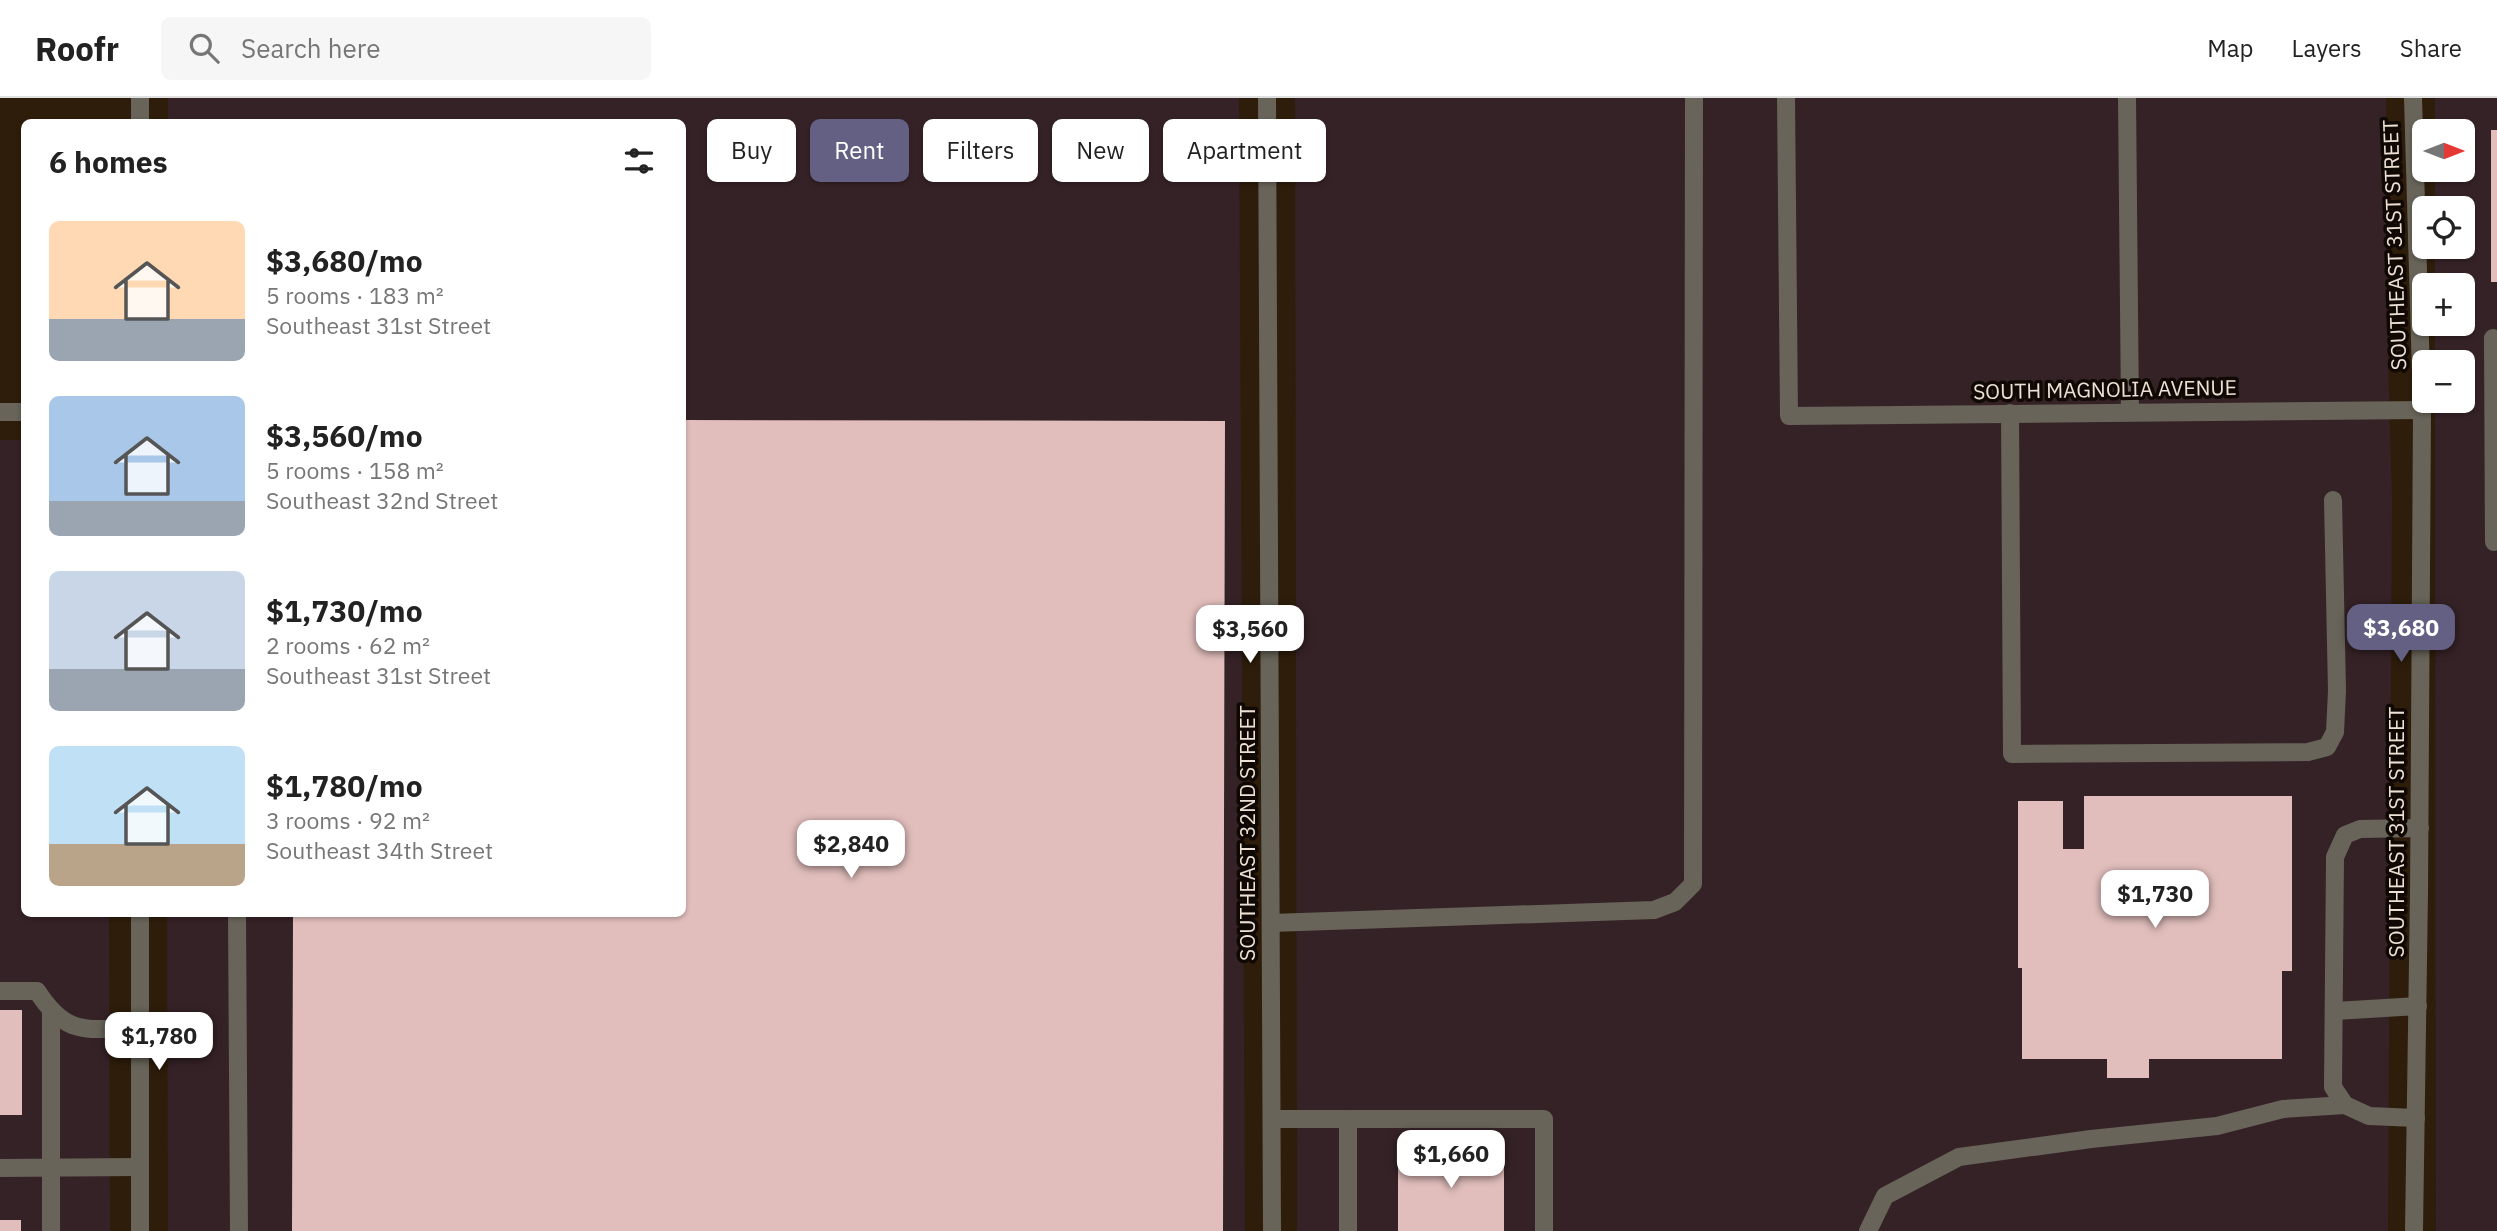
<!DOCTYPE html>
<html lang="en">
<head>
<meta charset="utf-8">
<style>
  body { margin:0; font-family:"IBM Plex Sans",sans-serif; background:#f6f6f6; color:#222; height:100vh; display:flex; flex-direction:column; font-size:26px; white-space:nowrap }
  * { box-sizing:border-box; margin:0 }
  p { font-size:23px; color:#767676 }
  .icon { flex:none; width:38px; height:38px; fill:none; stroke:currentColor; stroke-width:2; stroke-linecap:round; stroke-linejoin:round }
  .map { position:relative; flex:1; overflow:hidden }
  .side { position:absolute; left:21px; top:21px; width:665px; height:798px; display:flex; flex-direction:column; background:#fff; border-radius:10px; box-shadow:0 2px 5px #0004 }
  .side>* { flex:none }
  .banner { position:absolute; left:707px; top:21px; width:665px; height:63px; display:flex; gap:14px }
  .needle { width:46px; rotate:90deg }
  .buttons { position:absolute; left:2412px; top:21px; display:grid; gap:14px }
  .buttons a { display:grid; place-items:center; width:63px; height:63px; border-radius:10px; background:#fff; box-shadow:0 2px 5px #0004; font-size:35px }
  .price { position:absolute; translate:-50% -60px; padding:0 16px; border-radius:14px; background:#fff; color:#222; font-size:23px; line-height:46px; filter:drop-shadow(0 2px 4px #0008) }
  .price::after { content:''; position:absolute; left:50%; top:42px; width:21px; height:16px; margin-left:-10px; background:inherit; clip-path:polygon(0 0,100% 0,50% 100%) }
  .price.active { background:#646083; color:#fff }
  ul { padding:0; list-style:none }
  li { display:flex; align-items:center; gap:21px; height:175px; padding:0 28px }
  li span { display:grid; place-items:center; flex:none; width:196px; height:140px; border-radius:10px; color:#555 }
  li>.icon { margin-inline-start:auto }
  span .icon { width:84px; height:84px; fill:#fffc; stroke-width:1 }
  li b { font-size:30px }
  h2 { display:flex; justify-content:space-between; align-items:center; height:84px; padding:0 28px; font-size:30px }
  .chip { padding:0 24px; border-radius:10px; background:#fff; box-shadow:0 2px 5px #0004; font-size:24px; line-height:63px }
  .chip.active { background:#646083; color:#fff }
  header { display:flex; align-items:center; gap:42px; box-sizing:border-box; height:98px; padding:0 35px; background:#fff; border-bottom:2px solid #e0e0e0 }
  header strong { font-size:33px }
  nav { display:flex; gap:38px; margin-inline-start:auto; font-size:24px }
  .search { width:490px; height:63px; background:#f6f6f6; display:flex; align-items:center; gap:18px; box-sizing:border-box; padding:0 24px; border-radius:10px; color:#767676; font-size:26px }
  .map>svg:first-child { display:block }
  .industrial { fill:#352226 }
  .building { fill:#e1bebc }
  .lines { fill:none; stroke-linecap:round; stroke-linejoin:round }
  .service { stroke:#686459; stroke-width:18 }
  .minor { stroke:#686459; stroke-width:18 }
  .labels { text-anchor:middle; stroke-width:7; stroke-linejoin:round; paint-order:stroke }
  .street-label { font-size:21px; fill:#ede1d6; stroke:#100903 }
</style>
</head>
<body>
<header>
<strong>Roofr</strong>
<div class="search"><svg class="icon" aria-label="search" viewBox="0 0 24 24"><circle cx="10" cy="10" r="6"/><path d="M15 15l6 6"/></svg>Search here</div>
<nav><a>Map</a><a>Layers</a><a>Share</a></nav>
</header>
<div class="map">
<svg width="2497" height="1133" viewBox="0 0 2497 1133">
  <rect width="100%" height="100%" fill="#2e1d0a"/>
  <g class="industrial">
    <polygon points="168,0 1239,0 1245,1133 168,1133 167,816 682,816 682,24 168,24"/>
    <polygon points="1295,0 2386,0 2387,225 2392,401 2388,1133 1297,1133"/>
    <polygon points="2435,0 2497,0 2497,1133 2436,1133 2435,303 2462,303 2462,264 2435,264 2435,226 2462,226 2462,187 2435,187 2435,149 2462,149 2462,110 2435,110 2435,72 2462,72 2462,33 2435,33"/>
    <polygon points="0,342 24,342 24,816 109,816 110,1133 0,1133"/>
  </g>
  <g class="building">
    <rect x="2491" y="32" width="6" height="152"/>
    <polygon points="682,322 1225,323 1223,1133 292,1133 293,816 682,816"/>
    <polygon points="2084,698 2292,698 2292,873 2282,873 2282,961 2149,961 2149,980 2107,980 2107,961 2022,961 2022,870 2018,870 2018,703 2063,703 2063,751 2084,751"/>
    <rect x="0" y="912" width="22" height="105"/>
    <rect x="1398" y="1051" width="106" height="82"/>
    <rect x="0" y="1122" width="21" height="11"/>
  </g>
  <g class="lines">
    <g class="service">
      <polyline points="1786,0 1789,318 2422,312"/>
      <polyline points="2127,0 2130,314"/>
      <polyline points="2493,240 2494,444"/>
      <polyline points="2010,315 2012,656 2308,654 2327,649 2335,634 2337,593 2333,402"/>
      <polyline points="237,816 239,1133"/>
      <polyline points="1271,825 1654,812 1675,804 1693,786 1694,0"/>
      <path d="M0,893H37C68,941 88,930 140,930"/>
      <polyline points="2335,913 2418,908"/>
      <polyline points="51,915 51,1133"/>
      <polyline points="2416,1020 2369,1018 2345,1007 2333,989 2335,759 2345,737 2360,731 2420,730"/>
      <polyline points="1272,1021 1544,1021 1544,1133"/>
      <polyline points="1348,1021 1348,1133"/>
      <polyline points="0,1070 140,1069"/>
      <polyline points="1868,1133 1885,1098 1959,1059 2091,1041 2217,1028 2283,1011 2345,1007"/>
    </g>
    <g class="minor">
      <polyline points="140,0 140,24"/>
      <polyline points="1267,0 1272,1133"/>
      <polyline points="2413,0 2422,312 2419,795 2414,1133"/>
      <polyline points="0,314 24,314"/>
      <polyline points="140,816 140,1133"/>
    </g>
  </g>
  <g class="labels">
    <g class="street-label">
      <text transform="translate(2395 147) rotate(-92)" y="7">SOUTHEAST 31ST STREET</text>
      <text transform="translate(2105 292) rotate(-1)" y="7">SOUTH MAGNOLIA AVENUE</text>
      <text transform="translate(2397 734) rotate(-90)" y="7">SOUTHEAST 31ST STREET</text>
      <text transform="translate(1248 735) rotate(-90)" y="7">SOUTHEAST 32ND STREET</text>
    </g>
  </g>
</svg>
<div class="buttons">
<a><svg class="needle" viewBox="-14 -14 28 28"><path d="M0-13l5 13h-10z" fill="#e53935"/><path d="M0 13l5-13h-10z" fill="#767676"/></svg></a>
<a><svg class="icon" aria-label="locate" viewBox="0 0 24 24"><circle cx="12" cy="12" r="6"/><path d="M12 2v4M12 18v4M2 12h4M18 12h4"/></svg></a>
<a>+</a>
<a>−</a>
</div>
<b class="price active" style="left:2401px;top:566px">$3,680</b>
<b class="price" style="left:1250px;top:567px">$3,560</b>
<b class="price" style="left:851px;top:782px">$2,840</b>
<b class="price" style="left:2155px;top:832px">$1,730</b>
<b class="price" style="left:159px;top:974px">$1,780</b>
<b class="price" style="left:1451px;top:1092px">$1,660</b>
<div class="banner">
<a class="chip">Buy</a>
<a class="chip active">Rent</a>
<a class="chip">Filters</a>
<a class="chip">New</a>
<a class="chip">Apartment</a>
</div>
<section class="side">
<h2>6 homes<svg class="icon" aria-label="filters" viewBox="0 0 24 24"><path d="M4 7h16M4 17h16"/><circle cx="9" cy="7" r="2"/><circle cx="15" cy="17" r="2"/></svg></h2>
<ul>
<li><span style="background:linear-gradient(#ffd9b3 70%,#9aa5b1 0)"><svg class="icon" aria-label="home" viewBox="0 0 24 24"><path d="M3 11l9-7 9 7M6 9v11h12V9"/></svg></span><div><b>$3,680/mo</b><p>5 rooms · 183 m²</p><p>Southeast 31st Street</p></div></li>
<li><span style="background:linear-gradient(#a9c7e8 75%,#9aa5b1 0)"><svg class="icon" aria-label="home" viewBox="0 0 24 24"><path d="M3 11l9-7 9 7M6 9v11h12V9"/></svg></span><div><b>$3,560/mo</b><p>5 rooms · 158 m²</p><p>Southeast 32nd Street</p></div></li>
<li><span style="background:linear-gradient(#c9d6e8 70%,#9aa5b1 0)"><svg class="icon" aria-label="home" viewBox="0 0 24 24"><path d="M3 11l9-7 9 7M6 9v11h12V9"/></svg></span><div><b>$1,730/mo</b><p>2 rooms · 62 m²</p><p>Southeast 31st Street</p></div></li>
<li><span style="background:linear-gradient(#bfe0f5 70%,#b9a48a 0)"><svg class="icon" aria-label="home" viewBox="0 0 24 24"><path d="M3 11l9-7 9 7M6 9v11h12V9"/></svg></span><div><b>$1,780/mo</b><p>3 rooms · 92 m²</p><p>Southeast 34th Street</p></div></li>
</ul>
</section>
</div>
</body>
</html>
